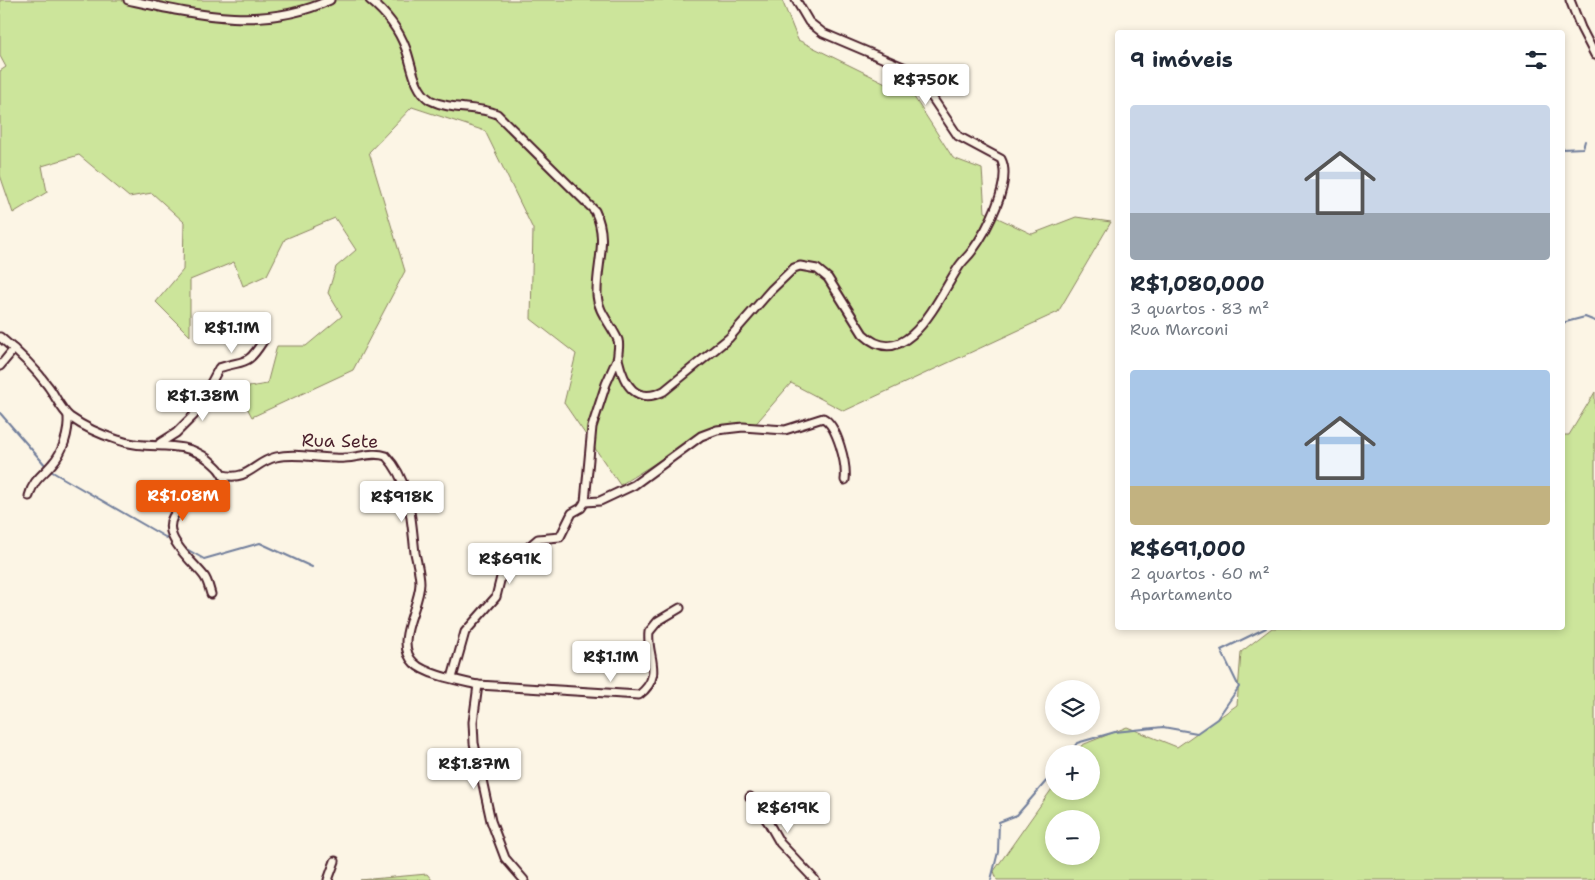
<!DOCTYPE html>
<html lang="pt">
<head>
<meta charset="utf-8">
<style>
  body { margin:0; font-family:"Shantell Sans",sans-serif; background:#f6f6f7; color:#1f2937; height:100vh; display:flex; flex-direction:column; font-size:19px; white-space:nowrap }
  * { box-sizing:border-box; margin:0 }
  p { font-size:16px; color:#747a83 }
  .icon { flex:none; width:28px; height:28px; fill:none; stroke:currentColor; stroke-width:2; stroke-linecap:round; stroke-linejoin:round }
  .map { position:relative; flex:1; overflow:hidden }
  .drawer { position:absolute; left:1115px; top:30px; width:450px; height:600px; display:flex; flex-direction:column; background:#fff; border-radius:5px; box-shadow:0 2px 8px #0003 }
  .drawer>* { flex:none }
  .controls { position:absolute; left:1045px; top:680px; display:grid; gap:10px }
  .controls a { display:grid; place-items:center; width:55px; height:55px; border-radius:50%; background:#fff; box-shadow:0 2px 8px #0003; font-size:25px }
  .price { position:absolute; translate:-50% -42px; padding:0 11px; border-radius:5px; background:#fff; color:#222; font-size:16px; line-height:32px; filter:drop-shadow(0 1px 2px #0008) }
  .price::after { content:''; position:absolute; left:50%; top:30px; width:15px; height:11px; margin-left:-8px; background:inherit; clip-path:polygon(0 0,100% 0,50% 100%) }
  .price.selected { background:#ea580c; color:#fff }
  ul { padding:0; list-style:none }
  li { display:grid; align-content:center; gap:10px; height:265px; padding:0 15px }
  li span { display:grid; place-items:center; height:155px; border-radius:5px; color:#555 }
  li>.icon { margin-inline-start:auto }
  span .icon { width:90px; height:90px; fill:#fffc; stroke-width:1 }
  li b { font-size:21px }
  h2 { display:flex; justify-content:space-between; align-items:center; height:60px; padding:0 15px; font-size:21px }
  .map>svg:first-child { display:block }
  .green { fill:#cce59b; stroke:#8b8263; fill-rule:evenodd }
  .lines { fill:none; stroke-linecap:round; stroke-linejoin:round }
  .stream { stroke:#727f9c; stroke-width:2 }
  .street-casing { stroke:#4a1f2b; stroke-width:11 }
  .street { stroke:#fcf5e5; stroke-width:7 }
  .labels { text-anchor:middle; stroke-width:4; stroke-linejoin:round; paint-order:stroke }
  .street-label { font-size:18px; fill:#4a1f2b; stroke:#fcf5e5 }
</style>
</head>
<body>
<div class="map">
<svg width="1595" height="880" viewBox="0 0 1595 880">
  <rect width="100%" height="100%" fill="#fcf5e5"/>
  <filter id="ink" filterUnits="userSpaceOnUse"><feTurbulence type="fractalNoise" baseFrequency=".02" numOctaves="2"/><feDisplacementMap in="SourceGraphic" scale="10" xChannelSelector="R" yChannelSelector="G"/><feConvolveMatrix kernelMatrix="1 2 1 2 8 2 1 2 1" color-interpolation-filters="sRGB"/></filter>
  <g filter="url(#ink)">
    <g class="green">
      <polygon points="0,0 782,0 798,40 914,97 953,158 982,169 985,212 1032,234 1076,217 1111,222 1058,312 844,411 791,383 753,427 717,425 620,485 564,403 576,354 531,319 533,229 485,131 412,107 369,152 405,271 353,370 252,417 237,389 267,384 277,346 306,346 342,316 328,293 336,267 356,250 335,218 285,239 267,275 243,286 234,262 190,280 190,336 156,302 183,270 184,222 152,193 129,197 79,155 42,166 47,192 13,213 0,175 0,71 6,67 0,56"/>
      <path d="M1595,392V880H997L994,871L1054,786V791H1091V754H1076L1082,745L1127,727L1177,747L1237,705L1241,652L1272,628H1562L1563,435H1569ZM1054,819H1091V856H1054Z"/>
      <polygon points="427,874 432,880 360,880"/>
    </g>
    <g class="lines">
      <g class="stream">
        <polyline points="1562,149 1583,148 1585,141"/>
        <polyline points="1562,170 1562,175"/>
        <polyline points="1562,323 1585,317 1595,321"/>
        <polyline points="0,413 46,466"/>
        <polyline points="49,470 172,541"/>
        <polyline points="183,547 204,559 260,543 312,567"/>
        <polyline points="1069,754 1077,743 1115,732 1163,727 1197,733 1217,719 1239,687 1221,650 1266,628"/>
        <polyline points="991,880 998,852 999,822 1017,815 1054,772"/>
      </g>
      <g class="street-casing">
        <g id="street">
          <path d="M128,0C197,15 263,31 330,0"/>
          <path d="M370,0C386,13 399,30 406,49C412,65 414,90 430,100C451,111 476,105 497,114L595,211C609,240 596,265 597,295C598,312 611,324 618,340C620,347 617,352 618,359C624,385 636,405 664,391L729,338L771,290L794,268L800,266L817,269L828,278L863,334C906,375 939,297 958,268C962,261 968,257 972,251C986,232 1013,182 1001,159L958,136L921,81L908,69L823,33L809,22L796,0"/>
          <polyline points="1570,0 1581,28 1595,55"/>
          <path d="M0,337C17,351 35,368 48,386C55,395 61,410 70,417C84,427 102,435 118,440C149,452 181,437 209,460C216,466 222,471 225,480L223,487C210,495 193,499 181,508C152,530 190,558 204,576C208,581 209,588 211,594"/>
          <polyline points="0,366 14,349"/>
          <path d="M160,443L176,433L194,415L219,368C245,359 246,368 263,341"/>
          <path d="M223,475C249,481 254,462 276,457C298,452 322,460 345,458C358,458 373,451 386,456C411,482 411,520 415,553C417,563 420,573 420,583C420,607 393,642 414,663C426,675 461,681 478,685L639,695C665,675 646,656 649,632L658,621L680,608"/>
          <path d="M29,496C33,480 42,476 52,464C63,452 69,433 68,416"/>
          <path d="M585,502L600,501L634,485L701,436L717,430L743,427L785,430L823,418C837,425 847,464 845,480"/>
          <polyline points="585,502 592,427 606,384 618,357"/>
          <polyline points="452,678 465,632 496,597 503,569 538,539 560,537 572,513 581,508 585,502"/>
          <polyline points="478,685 473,722 474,743 491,821 505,858 524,880"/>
          <polyline points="750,797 768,822 780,843 815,880"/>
          <polyline points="328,880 335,861"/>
        </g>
      </g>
      <use href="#street" class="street"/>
    </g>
  </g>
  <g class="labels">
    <g class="street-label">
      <text transform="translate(340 441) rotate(1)" y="6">Rua Sete</text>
    </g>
  </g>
</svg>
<div class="controls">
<a><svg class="icon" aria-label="layers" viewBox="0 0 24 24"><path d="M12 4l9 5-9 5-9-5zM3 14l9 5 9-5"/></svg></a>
<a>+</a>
<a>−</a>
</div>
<b class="price" style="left:926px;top:106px">R$750K</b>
<b class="price" style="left:232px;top:354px">R$1.1M</b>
<b class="price" style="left:203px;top:422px">R$1.38M</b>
<b class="price selected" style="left:183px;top:522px">R$1.08M</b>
<b class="price" style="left:402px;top:523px">R$918K</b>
<b class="price" style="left:510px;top:585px">R$691K</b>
<b class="price" style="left:611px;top:683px">R$1.1M</b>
<b class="price" style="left:474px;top:790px">R$1.87M</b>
<b class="price" style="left:788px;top:834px">R$619K</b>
<section class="drawer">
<h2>9 imóveis<svg class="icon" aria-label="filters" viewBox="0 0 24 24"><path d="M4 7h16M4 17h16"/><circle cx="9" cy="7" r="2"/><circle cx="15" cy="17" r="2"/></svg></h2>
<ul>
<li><span style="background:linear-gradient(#c9d6e8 70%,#9aa5b1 0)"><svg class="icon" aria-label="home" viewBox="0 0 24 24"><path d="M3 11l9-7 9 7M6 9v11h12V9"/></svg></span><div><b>R$1,080,000</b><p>3 quartos · 83 m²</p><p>Rua Marconi</p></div></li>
<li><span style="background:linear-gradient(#a9c7e8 75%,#c2b280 0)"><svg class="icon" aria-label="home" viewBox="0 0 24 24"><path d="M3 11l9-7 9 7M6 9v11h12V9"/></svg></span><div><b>R$691,000</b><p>2 quartos · 60 m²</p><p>Apartamento</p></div></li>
</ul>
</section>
</div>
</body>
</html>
